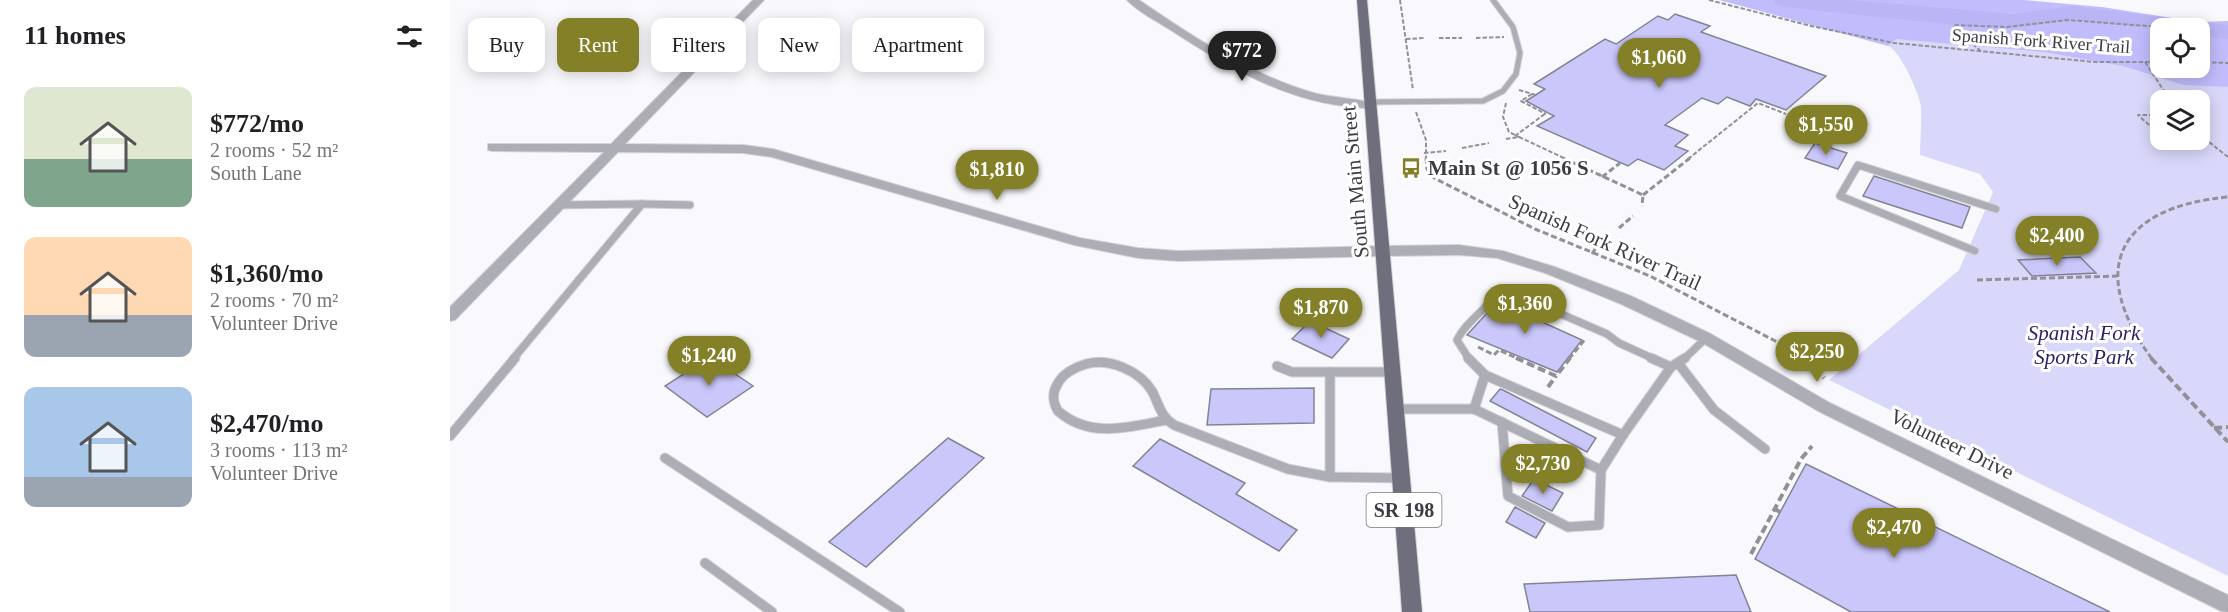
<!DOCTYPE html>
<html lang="en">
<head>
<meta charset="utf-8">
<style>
  body { margin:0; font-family:"Times New Roman",serif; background:#f6f6f6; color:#202124; height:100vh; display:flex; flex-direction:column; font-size:22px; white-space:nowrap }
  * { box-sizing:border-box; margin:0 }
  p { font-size:20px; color:#757577 }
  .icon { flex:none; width:33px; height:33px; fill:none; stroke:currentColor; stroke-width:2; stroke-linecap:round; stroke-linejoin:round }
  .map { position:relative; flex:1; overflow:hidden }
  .details { display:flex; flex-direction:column; background:#fff; width:450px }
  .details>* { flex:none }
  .hud { position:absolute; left:18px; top:18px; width:570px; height:54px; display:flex; gap:12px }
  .tools { position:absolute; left:1700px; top:18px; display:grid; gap:12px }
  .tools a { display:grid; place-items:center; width:60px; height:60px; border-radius:12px; background:#fff; box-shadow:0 3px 15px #0003; font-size:30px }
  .price { position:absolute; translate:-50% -51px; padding:0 14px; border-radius:21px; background:#838028; color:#fff; font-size:20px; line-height:39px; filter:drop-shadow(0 2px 3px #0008) }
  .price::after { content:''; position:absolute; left:50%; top:36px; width:18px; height:14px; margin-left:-9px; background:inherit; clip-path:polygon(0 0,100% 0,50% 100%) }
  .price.active { background:#222; color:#fff }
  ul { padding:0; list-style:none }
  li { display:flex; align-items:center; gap:18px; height:150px; padding:0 24px }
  li span { display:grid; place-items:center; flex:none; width:168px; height:120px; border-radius:12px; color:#555 }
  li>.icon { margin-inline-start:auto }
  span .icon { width:72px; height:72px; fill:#fffc; stroke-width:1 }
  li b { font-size:26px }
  h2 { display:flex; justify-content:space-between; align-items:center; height:72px; padding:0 24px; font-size:26px }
  .chip { padding:0 21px; border-radius:12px; background:#fff; box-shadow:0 3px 15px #0003; font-size:21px; line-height:54px }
  .chip.active { background:#838028; color:#fff }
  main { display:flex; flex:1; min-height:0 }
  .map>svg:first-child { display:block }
  .green { fill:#dad8fa; fill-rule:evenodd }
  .forest { fill:#c1bdfd; fill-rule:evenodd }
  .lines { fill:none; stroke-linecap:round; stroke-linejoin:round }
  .river { fill:#bab5f4; fill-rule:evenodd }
  .building { fill:#cac7fa; stroke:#848394; stroke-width:1.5 }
  .service-far2-casing { stroke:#d3d3d8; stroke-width:7 }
  .service-far1-casing { stroke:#d3d3d8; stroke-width:9 }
  .service-casing { stroke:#d3d3d8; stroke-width:11 }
  .minor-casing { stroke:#d3d3d8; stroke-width:2 }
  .tertiary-casing { stroke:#d3d3d8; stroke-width:2 }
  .primary-casing { stroke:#d3d3d8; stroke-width:2 }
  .path-far2 { stroke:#919197; stroke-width:2; stroke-dasharray:4.5 2; stroke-linecap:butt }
  .path-far1 { stroke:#919197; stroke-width:3; stroke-dasharray:6 3; stroke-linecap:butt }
  .path { stroke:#919197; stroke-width:4; stroke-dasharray:8 4; stroke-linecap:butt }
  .service-far2 { stroke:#adadb5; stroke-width:5 }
  .service-far1 { stroke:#adadb5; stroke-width:7 }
  .service { stroke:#adadb5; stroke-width:9 }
  .minor { fill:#adadb5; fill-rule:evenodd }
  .tertiary { fill:#adadb5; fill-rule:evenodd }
  .primary { fill:#6e6e7c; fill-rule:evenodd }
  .labels { text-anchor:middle; stroke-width:6; stroke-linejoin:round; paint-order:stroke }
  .far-street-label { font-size:18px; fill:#3c3c43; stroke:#fff }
  .shield { fill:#fff; stroke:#76767b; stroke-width:1.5 }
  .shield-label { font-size:20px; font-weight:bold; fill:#3c3c43 }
  .poi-label { font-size:21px; font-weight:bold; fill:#3c3c43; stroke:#fff; text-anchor:start }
  .street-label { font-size:21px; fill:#3c3c43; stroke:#fff }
  .park-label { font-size:21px; font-style:italic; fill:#2d1d64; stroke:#fff }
</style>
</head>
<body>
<main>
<section class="details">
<h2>11 homes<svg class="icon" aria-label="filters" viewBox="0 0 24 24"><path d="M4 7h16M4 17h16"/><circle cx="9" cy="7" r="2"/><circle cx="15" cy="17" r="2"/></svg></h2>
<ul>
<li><span style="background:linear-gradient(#dfe7d0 60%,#7fa58c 0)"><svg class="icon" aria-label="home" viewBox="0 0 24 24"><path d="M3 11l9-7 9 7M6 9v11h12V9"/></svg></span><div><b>$772/mo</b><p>2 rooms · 52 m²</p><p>South Lane</p></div></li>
<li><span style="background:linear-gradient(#ffd9b3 65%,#9aa5b1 0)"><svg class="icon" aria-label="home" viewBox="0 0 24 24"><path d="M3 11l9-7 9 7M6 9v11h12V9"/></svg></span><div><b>$1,360/mo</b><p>2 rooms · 70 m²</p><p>Volunteer Drive</p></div></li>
<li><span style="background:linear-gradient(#a9c7e8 75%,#9aa5b1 0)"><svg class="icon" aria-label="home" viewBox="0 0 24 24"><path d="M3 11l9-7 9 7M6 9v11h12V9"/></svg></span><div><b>$2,470/mo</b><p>3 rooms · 113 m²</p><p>Volunteer Drive</p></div></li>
</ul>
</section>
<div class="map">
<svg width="1778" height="612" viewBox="0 0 1778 612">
  <rect width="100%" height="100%" fill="#f9f9fd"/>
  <path class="green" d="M1432,13L1710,28V68H1749L1778,39V576L1379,380L1509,270L1543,192L1530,174L1470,155C1470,140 1472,123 1471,107C1470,95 1450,50 1438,46L1444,41ZM1710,100H1749V140H1710Z"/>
  <path class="forest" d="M1269,0H1574L1652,7L1748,22L1778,21V87L1734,85L1673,66L1594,52L1446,39L1438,46ZM1710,28H1749V68H1710Z"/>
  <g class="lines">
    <polygon class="river" points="1324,0 1397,0 1564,14 1622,6 1778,25 1778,39 1749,35 1749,28 1710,29 1622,20 1564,28 1505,25 1335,7 1327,5"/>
  </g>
  <g class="building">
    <polygon points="1225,14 1260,26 1251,32 1376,76 1336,110 1306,99 1300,106 1277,97 1268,104 1252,98 1215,125 1238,135 1225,146 1238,151 1214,170 1188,159 1178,166 1087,126 1104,116 1076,101 1095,89 1084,84 1155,39 1166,44 1208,16 1218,20"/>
    <polygon points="1365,143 1397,153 1388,169 1355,158"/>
    <polygon points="1424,176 1520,207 1512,228 1413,196"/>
    <polygon points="1630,257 1646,273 1582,276 1568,260"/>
    <polygon points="1052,300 1060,300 1084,311 1079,316 1132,340 1107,372 1017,335 1048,301"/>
    <polygon points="860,321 899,339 882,358 842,339"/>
    <polygon points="260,357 303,386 257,417 215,386"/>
    <polygon points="864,388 864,423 757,425 761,389"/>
    <polygon points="1050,389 1053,390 1146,438 1137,452 1040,401"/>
    <polygon points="498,438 534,458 416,567 379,542"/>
    <polygon points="710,439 795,483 786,494 847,530 829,551 683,466"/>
    <polygon points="1356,464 1660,612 1401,612 1305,559"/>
    <polygon points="1084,479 1113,493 1102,511 1072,496"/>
    <polygon points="1065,507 1095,523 1086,538 1056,522"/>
    <polygon points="1286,575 1301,612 1080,612 1074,584"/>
  </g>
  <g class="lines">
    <g class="service-far2-casing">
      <polyline id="service-far2" points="921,102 1033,101 1053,91 1066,74 1070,53 1063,27 1043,0"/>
    </g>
    <g class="service-far1-casing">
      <g id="service-far1">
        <polyline points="192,204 240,205"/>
        <polyline points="1525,251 1390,196 1408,165 1546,209"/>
        <polyline points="63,359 192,204 109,205"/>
        <path d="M1019,359L1007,340C1015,323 1034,311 1046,295L1065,294L1157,334L1169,343L1204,359"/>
        <polyline points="1234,359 1256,338"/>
      </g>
    </g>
    <g class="service-casing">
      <g id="service">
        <polyline points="1018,358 1035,375 1173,435 1221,367"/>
        <polyline points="1201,358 1221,367"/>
        <polyline points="1228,363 1264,410 1315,449"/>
        <polyline points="827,366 842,372 880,372"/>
        <polyline points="1221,367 1235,358"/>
        <polyline points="943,372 880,372 880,477 950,478"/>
        <polyline points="946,409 1024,409 1035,375"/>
        <polyline points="1024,409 1151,470 1173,435"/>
        <path d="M716,420C679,427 640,439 608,411C603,403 602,393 607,385C612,374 625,367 636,364C659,358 689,370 702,391C709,404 710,416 724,425L838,469L880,477"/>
        <polyline points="1052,422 1058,496 1118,527 1149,525 1151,470"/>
        <polyline points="0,436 65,358"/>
        <polyline points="215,458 450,612"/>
        <polyline points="255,563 322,612"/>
      </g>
    </g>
    <g class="minor-casing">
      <g id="minor">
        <polygon points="303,0 314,0 175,144 293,145 323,149 630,238 688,248 728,251 934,246 941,251 934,256 728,261 688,258 624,245 322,157 293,153 168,152 5,320 0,321 0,307 154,152 42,151 38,150 38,144 161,144"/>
        <path d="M677,0H689C743,37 801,75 864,93C877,97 921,100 927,105C921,110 913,108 905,107C838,103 774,65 719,29C705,20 688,12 677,0Z"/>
      </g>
    </g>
    <g class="tertiary-casing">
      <polygon id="tertiary" points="1009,245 1053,251 1105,267 1181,296 1261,334 1380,403 1778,595 1778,612 1771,611 1368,411 1251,342 1171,304 1095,273 1047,258 1009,255 934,256 927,251 934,246"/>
    </g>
    <g class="primary-casing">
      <polygon id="primary" points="907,0 917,0 972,612 952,612"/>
    </g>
    <g class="path-far2">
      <polyline points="950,0 963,90"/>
      <polyline points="1259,0 1361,26 1444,43 1645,62 1710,62"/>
      <polyline points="989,38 1012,38"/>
      <polyline points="1026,38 1054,37"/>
      <polyline points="956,39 975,38"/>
      <polyline points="1531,51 1505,30 1504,25 1557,27 1617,20 1711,27"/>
      <polyline points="1695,62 1720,100"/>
      <polyline points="1749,62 1778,63"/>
      <polyline points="1069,90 1086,95"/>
      <polyline points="1082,94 1071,101 1096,114"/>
      <polyline points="1056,103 1053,117 1059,132 1069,137"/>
      <polyline points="966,112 976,140 976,159"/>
      <polyline points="1710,115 1688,115 1710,135"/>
      <polyline points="1749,134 1778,157"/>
      <polyline points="1065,136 1096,113"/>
      <polyline points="1056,139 1069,137 1116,159"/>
      <polyline points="1012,148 1039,143"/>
      <polyline points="974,153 996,151"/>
      <polyline points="1238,159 1308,103 1336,114"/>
    </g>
    <g class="path-far1">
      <polyline points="976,158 977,169 984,178 1085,229 1200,276 1360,359"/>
      <polyline points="1113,158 1193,195 1192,206"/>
      <polyline points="1152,177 1170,163"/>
      <polyline points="1193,195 1240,158"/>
      <polyline points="1169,228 1183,216"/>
      <polyline points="1142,254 1150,241 1158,237"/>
      <polyline points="1527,280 1667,276"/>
      <polyline points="1028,347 1044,355 1049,350 1069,359"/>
      <polyline points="1119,359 1136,338"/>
      <path d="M1702,359C1636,269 1668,207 1778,197"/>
    </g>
    <g class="path">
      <polyline points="1066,358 1106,376 1120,358"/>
      <polyline points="1359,358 1374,378"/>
      <polyline points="1701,358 1778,442"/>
      <polyline points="1098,387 1106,376"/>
      <polyline points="1764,428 1778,427"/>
      <polyline points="1325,509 1330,512"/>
      <polyline points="1301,554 1351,459 1362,446"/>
    </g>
    <use href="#service-far2" class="service-far2"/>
    <use href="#service-far1" class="service-far1"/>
    <use href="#service" class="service"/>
    <use href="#minor" class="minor"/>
    <use href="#tertiary" class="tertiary"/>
    <use href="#primary" class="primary"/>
  </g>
  <defs>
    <g id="bus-bare" transform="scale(1.62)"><path d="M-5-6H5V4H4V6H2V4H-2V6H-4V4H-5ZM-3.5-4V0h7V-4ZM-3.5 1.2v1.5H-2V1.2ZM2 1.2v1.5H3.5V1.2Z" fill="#838028" stroke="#fff" stroke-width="2.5" paint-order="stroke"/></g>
  </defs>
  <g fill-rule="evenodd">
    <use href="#bus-bare" x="961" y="168"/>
  </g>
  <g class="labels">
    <g class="far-street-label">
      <text transform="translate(1591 41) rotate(4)" y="6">Spanish Fork River Trail</text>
    </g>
    <rect class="shield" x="916.5" y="493" width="75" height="34" rx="4.5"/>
    <g class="shield-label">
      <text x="954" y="517">SR 198</text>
    </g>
    <g class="poi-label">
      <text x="978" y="175">Main St @ 1056 S</text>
    </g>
    <g class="street-label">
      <text transform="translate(905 182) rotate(-95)" y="7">South Main Street</text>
      <text transform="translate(1155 242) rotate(24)" y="7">Spanish Fork River Trail</text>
      <text transform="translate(1502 444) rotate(26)" y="7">Volunteer Drive</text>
    </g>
    <g class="park-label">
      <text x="1634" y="340">Spanish Fork<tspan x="1634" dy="24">Sports Park</tspan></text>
    </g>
  </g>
</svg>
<div class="tools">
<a><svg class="icon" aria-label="locate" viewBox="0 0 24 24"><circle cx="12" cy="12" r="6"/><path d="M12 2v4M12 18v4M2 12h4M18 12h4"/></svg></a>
<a><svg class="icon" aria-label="layers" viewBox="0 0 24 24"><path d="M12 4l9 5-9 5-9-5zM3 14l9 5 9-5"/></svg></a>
</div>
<b class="price active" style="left:792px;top:82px">$772</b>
<b class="price" style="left:1209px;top:89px">$1,060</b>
<b class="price" style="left:1376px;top:156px">$1,550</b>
<b class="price" style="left:547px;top:201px">$1,810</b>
<b class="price" style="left:1607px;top:267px">$2,400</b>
<b class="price" style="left:1075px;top:335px">$1,360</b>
<b class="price" style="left:871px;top:339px">$1,870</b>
<b class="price" style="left:1367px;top:383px">$2,250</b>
<b class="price" style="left:259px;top:387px">$1,240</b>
<b class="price" style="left:1093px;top:495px">$2,730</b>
<b class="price" style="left:1444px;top:559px">$2,470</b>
<div class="hud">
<a class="chip">Buy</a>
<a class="chip active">Rent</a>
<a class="chip">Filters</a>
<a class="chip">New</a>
<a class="chip">Apartment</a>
</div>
</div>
</main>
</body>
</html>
